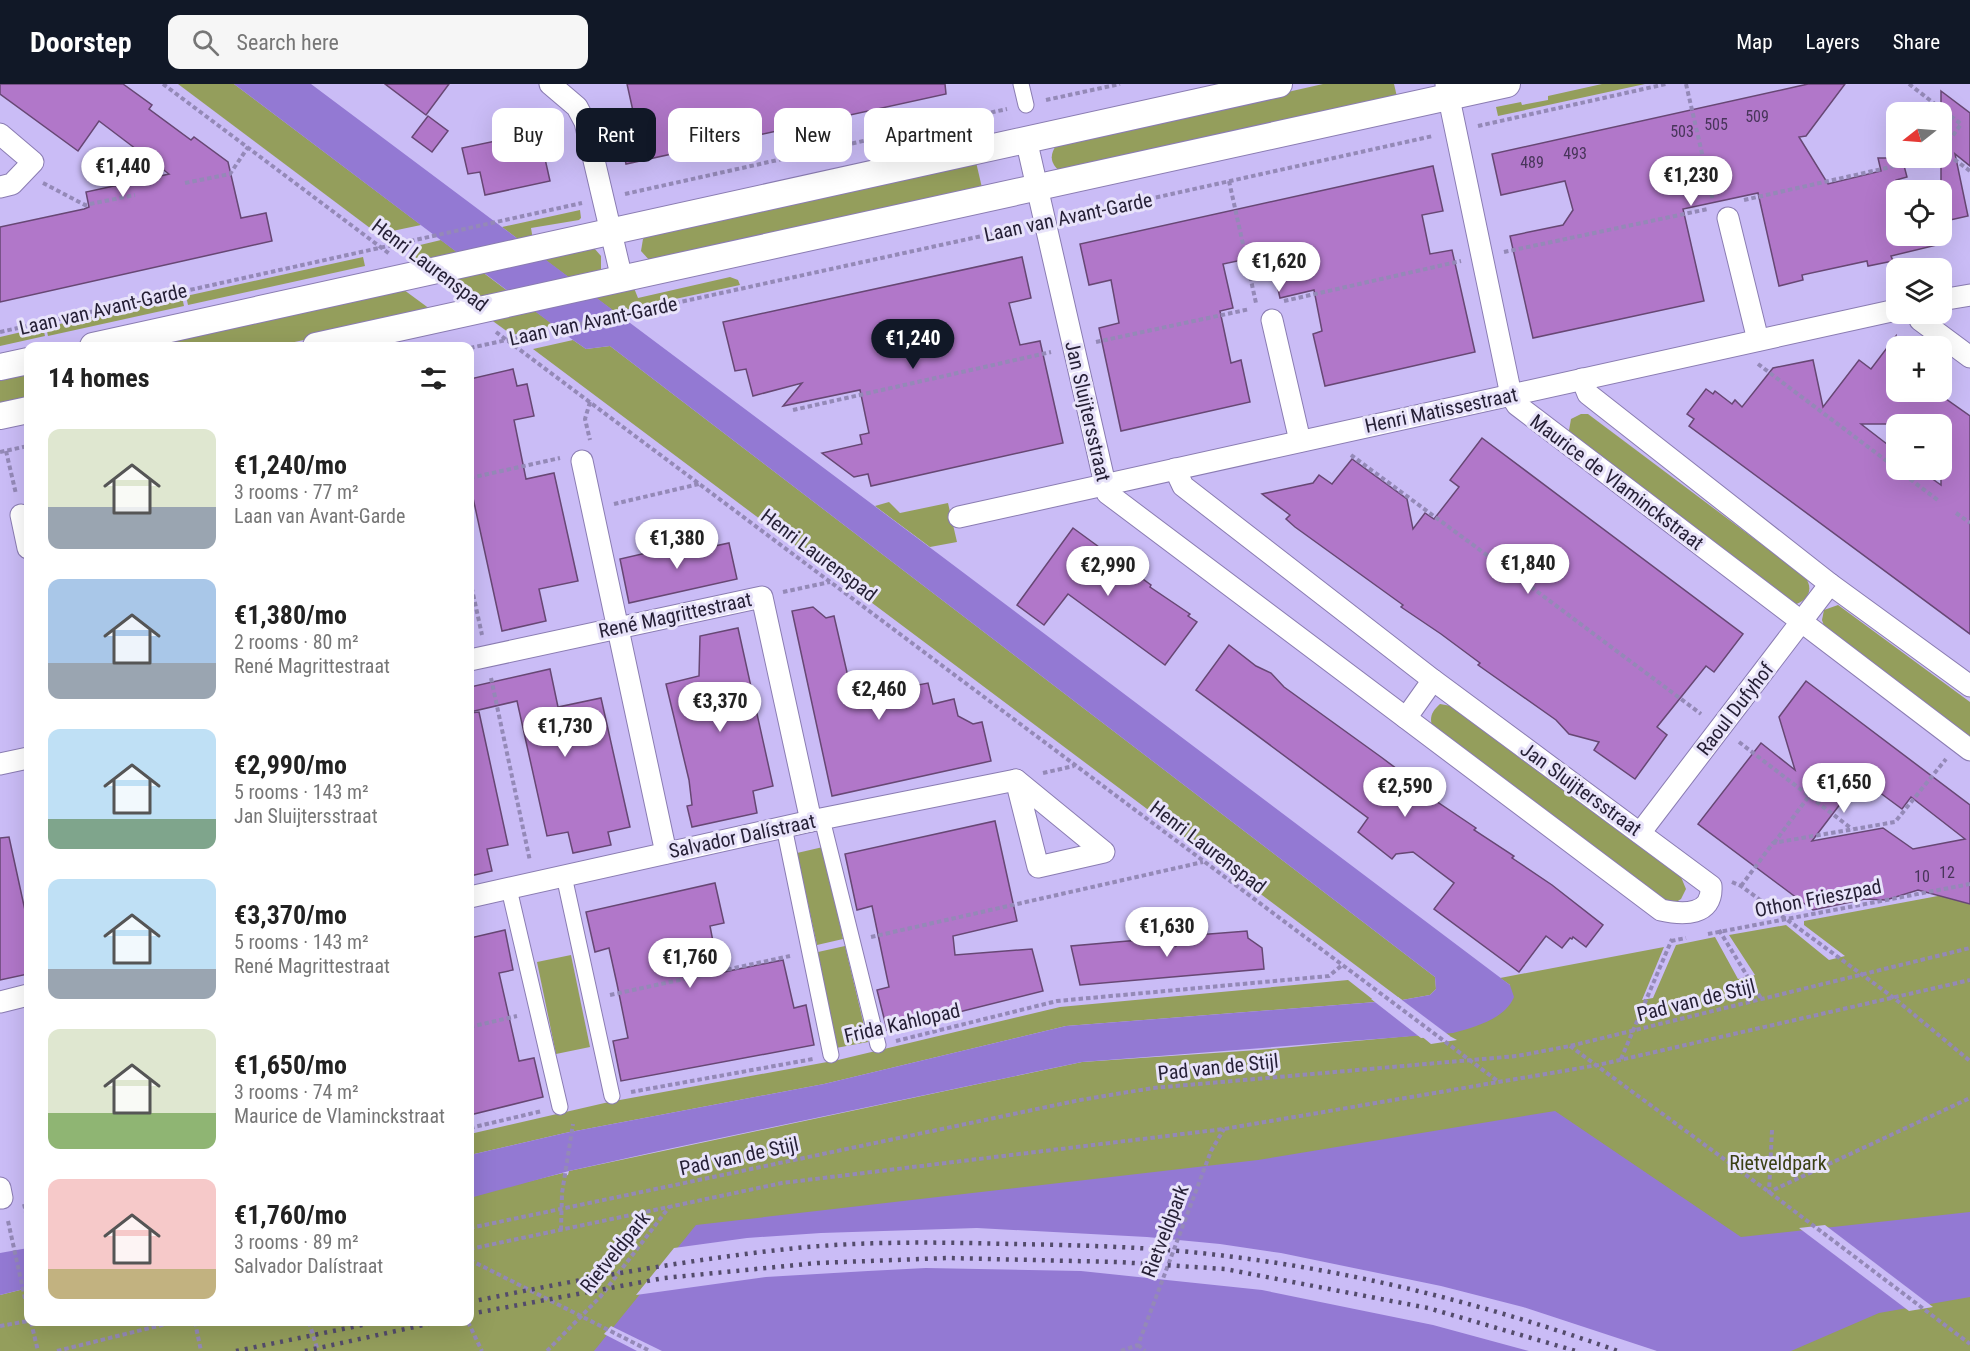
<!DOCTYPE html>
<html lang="en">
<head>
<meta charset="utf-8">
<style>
  body { margin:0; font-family:"Roboto Condensed",sans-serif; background:#f6f6f6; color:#222; height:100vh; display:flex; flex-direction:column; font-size:22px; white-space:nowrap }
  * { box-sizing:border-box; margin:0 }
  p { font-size:20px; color:#767676 }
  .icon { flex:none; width:33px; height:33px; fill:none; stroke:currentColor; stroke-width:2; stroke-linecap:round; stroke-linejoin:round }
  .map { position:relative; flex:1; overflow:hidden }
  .side { position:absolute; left:24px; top:258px; width:450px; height:984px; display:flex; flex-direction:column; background:#fff; border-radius:12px; box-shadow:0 6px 24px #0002 }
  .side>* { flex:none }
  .banner { position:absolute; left:492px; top:24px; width:570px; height:54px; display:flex; gap:12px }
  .needle { width:39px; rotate:253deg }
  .controls { position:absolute; left:1886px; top:18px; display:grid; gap:12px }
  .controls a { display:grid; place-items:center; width:66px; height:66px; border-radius:12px; background:#fff; box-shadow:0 6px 24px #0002; font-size:30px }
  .price { position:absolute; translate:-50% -51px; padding:0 14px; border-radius:21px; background:#fff; color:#222; font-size:20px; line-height:39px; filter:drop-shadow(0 2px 3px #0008) }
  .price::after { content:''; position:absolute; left:50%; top:36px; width:18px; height:14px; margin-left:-9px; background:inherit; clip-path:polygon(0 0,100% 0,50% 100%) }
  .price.active { background:#111827; color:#fff }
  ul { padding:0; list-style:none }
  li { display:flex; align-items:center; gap:18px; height:150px; padding:0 24px }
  li span { display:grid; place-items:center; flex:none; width:168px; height:120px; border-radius:12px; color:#555 }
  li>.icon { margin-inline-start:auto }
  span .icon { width:72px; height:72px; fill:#fffc; stroke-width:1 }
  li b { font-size:26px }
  h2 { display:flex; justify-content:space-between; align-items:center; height:72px; padding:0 24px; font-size:26px }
  .chip { padding:0 21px; border-radius:12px; background:#fff; box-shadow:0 6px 24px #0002; font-size:21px; line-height:54px }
  .chip.active { background:#111827; color:#fff }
  header { display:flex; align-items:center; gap:36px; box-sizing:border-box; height:84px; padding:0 30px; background:#111827; color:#fff }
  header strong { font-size:28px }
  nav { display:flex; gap:33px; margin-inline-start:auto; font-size:21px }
  .search { width:420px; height:54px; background:#f6f6f6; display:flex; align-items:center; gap:15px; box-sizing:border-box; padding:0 21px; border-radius:12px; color:#767676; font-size:22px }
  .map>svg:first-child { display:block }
  .green { fill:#949e5c }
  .water { fill:#9379d3 }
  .pier { fill:#cabcf6 }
  .building { fill:#b177c9; stroke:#674774; stroke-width:1.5; fill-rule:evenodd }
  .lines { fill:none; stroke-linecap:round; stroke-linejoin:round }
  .pedestrian-casing { stroke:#8a7cb2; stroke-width:17 }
  .minor-casing { stroke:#8a7cb2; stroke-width:23 }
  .tertiary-casing { stroke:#8a7cb2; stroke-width:28 }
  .path { stroke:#9489b7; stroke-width:4; stroke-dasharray:4.5 3; stroke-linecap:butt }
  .pedestrian { stroke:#fff; stroke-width:15 }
  .minor { stroke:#fff; stroke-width:21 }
  .tertiary { stroke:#fff; stroke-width:26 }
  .rail { stroke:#534b6b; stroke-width:4.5; stroke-dasharray:3 6; stroke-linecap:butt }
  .labels { text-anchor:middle; stroke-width:6; stroke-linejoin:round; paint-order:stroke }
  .number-label { font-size:16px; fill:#48355a }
  .street-label { font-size:20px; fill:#251f35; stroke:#e8e3fa }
  .park-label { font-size:20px; fill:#3a3f13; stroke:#e8e3fa }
</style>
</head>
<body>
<header>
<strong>Doorstep</strong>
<div class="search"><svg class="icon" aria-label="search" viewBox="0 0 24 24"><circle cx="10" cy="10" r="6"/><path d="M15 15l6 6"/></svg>Search here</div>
<nav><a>Map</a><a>Layers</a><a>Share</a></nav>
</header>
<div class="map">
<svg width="1970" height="1267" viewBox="0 0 1970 1267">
  <rect width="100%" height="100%" fill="#cabcf6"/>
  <g class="green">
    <polygon points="178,0 234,0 421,141 378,150"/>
    <path d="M1323,0H1394L1398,17L1061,88C1050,80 1049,71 1057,60Z"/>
    <polygon points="1602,0 1645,0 1498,32 1496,23 1521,18 1522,21 1548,16 1548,12"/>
    <polygon points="976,78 983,108 651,178 641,167 643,155 647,151"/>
    <polygon points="580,126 581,134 579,136 531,144 533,156 522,158 502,143"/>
    <polygon points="441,156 461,171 416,179 411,171 416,162"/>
    <polygon points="594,164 601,172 601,185 595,193 575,198 541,173"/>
    <polygon points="363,173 365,182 188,221 186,212"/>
    <polygon points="481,187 513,211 471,220 439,196"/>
    <polygon points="730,193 738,196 740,201 615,228 596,214 634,204 638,214"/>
    <polygon points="400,203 434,228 276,262 132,262"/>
    <polygon points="182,213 184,222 48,252 46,243"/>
    <polygon points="535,227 554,241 512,251 490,235"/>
    <polygon points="43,243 45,252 0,262 0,253"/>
    <polygon points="573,256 586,265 610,262 1435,893 1436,905 1430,911 1402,916 533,265"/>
    <polygon points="28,285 28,317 0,324 0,292"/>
    <path d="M1581,330H1588L1804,492C1815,504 1808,518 1793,521L1568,352L1571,335Z"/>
    <polygon points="889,418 900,429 948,419 957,458 930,463 875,422"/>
    <polygon points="1838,521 1970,618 1970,656 1826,548 1822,536 1824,526"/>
    <path d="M1440,620L1451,622L1681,793L1686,805L1681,815L1673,820L1661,817L1433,645C1429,634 1431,628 1440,620Z"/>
    <polygon points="823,763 843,855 817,861 797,769"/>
    <polygon points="1970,806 1970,1267 0,1267 0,1211 28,1204 28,1238 470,1238 470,1112 563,1089 563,1092 568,1091 569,1087 1082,978 1258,966 1420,951 1431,960 1457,956 1444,949 1510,901 1500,894 1664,863 1642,916 1653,914 1676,861 1715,853 1738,895 1755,891 1729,851 1786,841 1829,876 1845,872 1804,841 1804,837"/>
    <polygon points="845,862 868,958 836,964 818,868"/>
    <polygon points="571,871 590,963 556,970 537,878"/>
    <polygon points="1348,896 1376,918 1066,942 824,1000 565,1049 470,1071 470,1050 609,1018 838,976 1060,923"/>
  </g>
  <g class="water">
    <path d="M234,0H311L936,468L1510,901L1514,913C1505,935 1475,943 1453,949L1082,978L668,1065L569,1087L470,1114V1071L565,1049L824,1000L1066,942L1402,916L1430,911L1436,905L1435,893L610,262L586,265L573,256Z"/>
    <polygon points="1555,1027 1741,1153 1970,1128 1970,1213 1879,1229 1791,1267 594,1267 696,1141 1258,1076"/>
    <polygon points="28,1164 28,1204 0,1211 0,1169"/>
  </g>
  <g class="pier">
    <polygon points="1398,913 1450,952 1421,954 1371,915"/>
    <polygon points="1825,1141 1933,1223 1909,1227 1799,1144"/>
    <polygon points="977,1144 1147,1153 1220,1160 1281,1169 1441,1202 1523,1223 1657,1267 1529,1267 1433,1241 1262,1206 1081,1187 926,1184 868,1187 766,1193 636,1211 674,1164 747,1154 821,1149"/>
    <polygon points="611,1242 662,1267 637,1267 604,1250"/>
  </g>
  <g class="building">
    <polygon points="0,0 123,0 152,21 149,25 191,56 194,53 228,78 241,134 266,129 272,157 0,218 0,143 84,125 89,123 86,108 169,90 99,37 78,67 0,10"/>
    <polygon points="385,0 449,0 426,31"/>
    <polygon points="627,0 945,0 946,10 626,80 616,31 633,27"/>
    <polygon points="1808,0 1845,0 1806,52 1799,53 1828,100 1881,87 1878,74 1902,74 1907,93 1896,96 1896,152 1940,152 1941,160 1891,172 1893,177 1868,182 1867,177 1802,191 1803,196 1779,202 1758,109 1683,125 1704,217 1533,254 1510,152 1563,141 1573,126 1565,97 1501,111 1492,70"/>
    <polygon points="1941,7 1970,29 1970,82 1955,70 1968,132 1941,138"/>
    <polygon points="428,32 448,47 432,68 412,53"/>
    <polygon points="539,48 550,97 485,111 480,88 468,90 462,64"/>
    <polygon points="1433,82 1443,127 1422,131 1430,170 1452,166 1475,268 1325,302 1313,250 1322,247 1314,206 1280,214 1270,170 1223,180 1233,224 1220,227 1231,279 1241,276 1250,318 1121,347 1099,244 1119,239 1111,196 1089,201 1080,160"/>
    <polygon points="1022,173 1031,214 1009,219 1020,261 1040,257 1063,359 871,402 868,390 854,393 822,369 862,360 860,351 869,349 860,306 783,322 802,299 753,312 746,285 735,287 723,238"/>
    <path d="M1896,252V308H1936L1970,332V550L1689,342L1694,335L1687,330L1706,305L1713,310L1715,307L1732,320L1735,316L1742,323L1773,284L1813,276L1823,323L1859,276L1871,285ZM1861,340H1941V401L1920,386H1896V367Z"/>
    <polygon points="513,285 517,302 527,300 534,332 514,336 526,395 554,389 578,497 539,505 546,537 502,547 470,400 470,295"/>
    <polygon points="1482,354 1743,550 1714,588 1706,582 1657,643 1667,651 1635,695 1594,666 1599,658 1569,650 1556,636 1478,581 1480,579 1441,550 1401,523 1403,521 1295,443 1286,435 1290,431 1262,410 1313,399 1319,391 1332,400 1352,375 1407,415 1413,445 1425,429 1434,435 1459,403 1450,396"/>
    <polygon points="1073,444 1151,501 1150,503 1190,530 1188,532 1197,538 1165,581 1068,510 1044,541 1017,521"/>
    <polygon points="703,456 696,466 729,459 737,495 629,519 620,475"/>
    <polygon points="813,523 826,534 834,532 855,623 893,614 892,606 928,599 933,620 954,615 958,632 973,640 982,638 991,677 832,712 792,527"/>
    <polygon points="738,544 773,702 753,707 757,729 692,743 687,722 692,721 689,696 666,600 699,592 700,552"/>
    <polygon points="1229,561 1256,582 1271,589 1284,603 1381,673 1437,715 1436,717 1476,744 1474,746 1514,772 1512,774 1552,801 1603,841 1586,863 1573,853 1572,855 1570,854 1562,864 1546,852 1519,888 1434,825 1454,799 1413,768 1396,770 1392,775 1358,748 1368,734 1196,606"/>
    <polygon points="550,585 558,623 601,614 630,743 608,748 611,761 573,769 568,748 547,752 517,617 470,628 470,603"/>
    <path d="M1806,597L1970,721V820L1918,806L1886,816L1865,815L1813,826L1698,740L1761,659L1795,686L1779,633ZM1860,694L1902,725L1911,713L1965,755L1913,765L1883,744L1812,757Z"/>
    <polygon points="479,628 508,761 487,765 492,787 470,792 470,629"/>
    <polygon points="995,737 1017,837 953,852 955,871 1032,865 1043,907 887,946 877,906 889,903 872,822 857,826 845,770"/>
    <polygon points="9,753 28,840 28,890 0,896 0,754"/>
    <polygon points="715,799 724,839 710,842 719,889 783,876 794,924 806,921 814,961 621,997 613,957 628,954 617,900 609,864 595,868 586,828"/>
    <polygon points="505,846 513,886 499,889 519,977 534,974 543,1013 470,1031 470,854"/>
    <polygon points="1247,847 1248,854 1262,864 1264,885 1080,901 1071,862 1174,853 1176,862 1184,852"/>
  </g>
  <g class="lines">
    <g class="pedestrian-casing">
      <g id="pedestrian">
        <polyline points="1021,0 1026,21"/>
        <polyline points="822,735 878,961"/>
        <polyline points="784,743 831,971"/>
        <polyline points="564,792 612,1012"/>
        <polyline points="509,805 560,1023"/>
      </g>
    </g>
    <g class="minor-casing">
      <g id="minor">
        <polyline points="550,0 577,23 585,38 622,195"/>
        <polyline points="1446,0 1511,311 1517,321 1970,666"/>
        <polyline points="0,50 33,78 12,100 0,103"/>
        <path d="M1026,55L1107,409L1661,826C1683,831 1713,832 1711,802L1433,596L1183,402L1175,385"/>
        <polyline points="1728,134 1758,256"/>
        <polyline points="1941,216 1970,211"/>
        <polyline points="1918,230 1920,236 1970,273"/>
        <polyline points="1272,236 1300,357"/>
        <polyline points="1582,295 1588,310 1830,500 1970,602"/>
        <polyline points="582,377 666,769"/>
        <polyline points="21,431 28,464"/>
        <polyline points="959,433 1896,226"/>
        <polyline points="470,576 762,513 811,737"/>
        <polyline points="1406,634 1433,596"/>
        <polyline points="0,680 28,674"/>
        <polygon points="1016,696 1104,768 1038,783"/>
        <polyline points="1640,749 1830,500"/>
        <polyline points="470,813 811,737 1016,696"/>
        <polyline points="0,918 28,911"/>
        <polyline points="0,1104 2,1114 0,1114"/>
      </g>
    </g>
    <g class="tertiary-casing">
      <g id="tertiary">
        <polyline points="93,262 1279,0"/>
        <polyline points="316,262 1507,0"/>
        <polyline points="0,283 28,277"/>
        <polyline points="0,332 28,326"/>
      </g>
    </g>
    <g class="path">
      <polyline points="163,0 391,171"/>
      <polyline points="1686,0 1713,117"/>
      <polyline points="1909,0 1961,40 1943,66 1947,70"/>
      <polyline points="1046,16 1120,0"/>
      <polyline points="1478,42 1666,0"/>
      <polyline points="1941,71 1947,70 1970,87"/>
      <polyline points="1229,97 1256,219"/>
      <polyline points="43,99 85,121 135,111"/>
      <polyline points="185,99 230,90 248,63"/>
      <polyline points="625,110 1007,25"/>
      <polyline points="1744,116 1931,74"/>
      <polyline points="1068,133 1433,52"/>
      <polyline points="1504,168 1708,125"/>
      <polyline points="1284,217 1461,177"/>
      <polyline points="0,248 582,119"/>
      <polyline points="496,248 1499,998"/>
      <polyline points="1096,258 1250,225"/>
      <polyline points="470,264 1023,143"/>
      <polyline points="1758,280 1896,384"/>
      <polyline points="590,318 585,335 590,356"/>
      <polyline points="793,326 1051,268"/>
      <polyline points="6,367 16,410"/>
      <polyline points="0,368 28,362"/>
      <polyline points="1351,371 1503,483"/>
      <polyline points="1898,386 1939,417"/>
      <polyline points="470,394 560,374"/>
      <polyline points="614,420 699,400"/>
      <polyline points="1956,429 1970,439"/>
      <polyline points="470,496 482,551"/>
      <polyline points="1531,503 1701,630"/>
      <polyline points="783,508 830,498"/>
      <polyline points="491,594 530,777"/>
      <polyline points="1739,658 1852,745"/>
      <polyline points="1043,689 1074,682"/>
      <polyline points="1774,759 1809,712"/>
      <polyline points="1732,798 1741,802 1894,914 1970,977"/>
      <polyline points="1741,802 1773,759 1895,738 1946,675"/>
      <polyline points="1719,846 1762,916"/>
      <polyline points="1708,850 1970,800"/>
      <polyline points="871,853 1203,778"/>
      <polyline points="1671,857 1686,854"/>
      <polyline points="610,911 790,872"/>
      <polyline points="470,943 517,932"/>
      <polyline points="896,957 1057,917 1329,892 1341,882"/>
      <polyline points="1570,962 1769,1108 1970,1260"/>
      <polyline points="1621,975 1672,855"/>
      <polyline points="631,1008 813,975"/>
      <polyline points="470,1044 542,1027"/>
      <polyline points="1772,1046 1769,1108 1970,1014"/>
      <polyline points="24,1120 28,1137"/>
      <polyline points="8,1137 28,1228"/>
      <polyline points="470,1144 1080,1016 1153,1004 1517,972 1570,962 1970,864"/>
      <polyline points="561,1146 562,1109 573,1040"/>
      <polyline points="470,1165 782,1099 1224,1045 1598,981 1970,896"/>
      <polyline points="470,1176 650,1267"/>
      <polyline points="31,1238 38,1267"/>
      <polyline points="195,1238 201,1267"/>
      <polyline points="309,1238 318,1267"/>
      <polyline points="468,1238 482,1267"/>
      <polyline points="0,1242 28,1237"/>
      <polyline points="1138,1261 1145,1267"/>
      <polyline points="57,1267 174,1238"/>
      <polyline points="547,1267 601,1212 670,1122"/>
      <polyline points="1121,1267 1138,1261 1211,1067 1224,1045"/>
    </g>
    <use href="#pedestrian" class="pedestrian"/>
    <use href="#minor" class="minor"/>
    <use href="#tertiary" class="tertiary"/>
    <g class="rail">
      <path d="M470,1218C575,1196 680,1177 787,1165C861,1157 936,1158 1010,1160C1080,1161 1157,1163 1226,1172C1360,1188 1491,1222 1618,1267"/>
      <polyline points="470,1230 664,1194 817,1179 947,1174 1118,1178 1225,1185 1428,1224 1576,1267"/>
      <polyline points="236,1267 377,1238"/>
      <polyline points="305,1267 437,1238"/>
    </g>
  </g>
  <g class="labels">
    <g class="number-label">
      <text x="1757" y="38">509</text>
      <text x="1716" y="46">505</text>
      <text x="1682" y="53">503</text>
      <text x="1575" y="75">493</text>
      <text x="1532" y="84">489</text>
      <text x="1947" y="794">12</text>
      <text x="1922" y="798">10</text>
    </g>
    <g class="street-label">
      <text transform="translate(1068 133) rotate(-12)" y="7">Laan van Avant-Garde</text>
      <text transform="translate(430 181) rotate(37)" y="7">Henri Laurenspad</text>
      <text transform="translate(103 225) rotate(-13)" y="7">Laan van Avant-Garde</text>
      <text transform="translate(593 237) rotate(-12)" y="7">Laan van Avant-Garde</text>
      <text transform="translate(1441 326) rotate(-12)" y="7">Henri Matissestraat</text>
      <text transform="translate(1088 327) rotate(77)" y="7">Jan Sluijtersstraat</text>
      <text transform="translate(1617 398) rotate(37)" y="7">Maurice de Vlaminckstraat</text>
      <text transform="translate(819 471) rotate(37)" y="7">Henri Laurenspad</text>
      <text transform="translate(675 531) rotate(-12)" y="7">René Magrittestraat</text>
      <text transform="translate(1735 625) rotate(-52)" y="7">Raoul Dufyhof</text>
      <text transform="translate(1581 705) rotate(36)" y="7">Jan Sluijtersstraat</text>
      <text transform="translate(742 752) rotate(-12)" y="7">Salvador Dalístraat</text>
      <text transform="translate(1208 763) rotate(37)" y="7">Henri Laurenspad</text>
      <text transform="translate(1818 814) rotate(-11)" y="7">Othon Frieszpad</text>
      <text transform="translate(1696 916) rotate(-14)" y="7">Pad van de Stijl</text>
      <text transform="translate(902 939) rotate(-13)" y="7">Frida Kahlopad</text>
      <text transform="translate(1218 983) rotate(-6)" y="7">Pad van de Stijl</text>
      <text transform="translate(739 1072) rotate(-12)" y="7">Pad van de Stijl</text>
      <text transform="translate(1165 1147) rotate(-69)" y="7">Rietveldpark</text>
      <text transform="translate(615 1168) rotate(-51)" y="7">Rietveldpark</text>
    </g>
    <g class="park-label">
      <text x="1778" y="1086">Rietveldpark</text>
    </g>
  </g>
</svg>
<div class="controls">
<a><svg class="needle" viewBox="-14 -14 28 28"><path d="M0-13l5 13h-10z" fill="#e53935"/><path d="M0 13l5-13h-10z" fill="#767676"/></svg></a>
<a><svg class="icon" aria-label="locate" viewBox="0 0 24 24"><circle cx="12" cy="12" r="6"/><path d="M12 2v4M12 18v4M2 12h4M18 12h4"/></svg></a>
<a><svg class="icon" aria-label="layers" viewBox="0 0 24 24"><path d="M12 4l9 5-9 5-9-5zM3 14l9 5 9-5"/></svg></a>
<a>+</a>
<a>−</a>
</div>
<b class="price" style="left:123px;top:114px">€1,440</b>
<b class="price" style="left:1691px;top:123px">€1,230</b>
<b class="price" style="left:1279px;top:209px">€1,620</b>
<b class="price active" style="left:913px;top:286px">€1,240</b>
<b class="price" style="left:677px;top:486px">€1,380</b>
<b class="price" style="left:1528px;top:511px">€1,840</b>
<b class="price" style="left:1108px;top:513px">€2,990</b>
<b class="price" style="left:879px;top:637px">€2,460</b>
<b class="price" style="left:720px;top:649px">€3,370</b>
<b class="price" style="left:565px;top:674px">€1,730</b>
<b class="price" style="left:1844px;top:730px">€1,650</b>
<b class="price" style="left:1405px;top:734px">€2,590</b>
<b class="price" style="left:1167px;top:874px">€1,630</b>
<b class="price" style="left:690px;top:905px">€1,760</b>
<div class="banner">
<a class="chip">Buy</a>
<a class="chip active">Rent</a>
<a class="chip">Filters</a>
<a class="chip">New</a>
<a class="chip">Apartment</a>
</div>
<section class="side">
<h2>14 homes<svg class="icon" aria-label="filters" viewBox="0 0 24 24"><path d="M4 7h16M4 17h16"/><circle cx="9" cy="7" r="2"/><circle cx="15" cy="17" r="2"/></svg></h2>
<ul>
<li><span style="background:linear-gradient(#dfe7d0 65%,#9aa5b1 0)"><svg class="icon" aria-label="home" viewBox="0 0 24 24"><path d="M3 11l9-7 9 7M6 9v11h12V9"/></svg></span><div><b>€1,240/mo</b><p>3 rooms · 77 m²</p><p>Laan van Avant-Garde</p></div></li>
<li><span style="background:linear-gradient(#a9c7e8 70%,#9aa5b1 0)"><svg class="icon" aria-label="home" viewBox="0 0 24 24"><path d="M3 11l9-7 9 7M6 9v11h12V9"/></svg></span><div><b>€1,380/mo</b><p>2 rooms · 80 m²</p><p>René Magrittestraat</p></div></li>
<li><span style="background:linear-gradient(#bfe0f5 75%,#7fa58c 0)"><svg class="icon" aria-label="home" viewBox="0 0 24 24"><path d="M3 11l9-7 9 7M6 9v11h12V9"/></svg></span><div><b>€2,990/mo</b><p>5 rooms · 143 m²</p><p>Jan Sluijtersstraat</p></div></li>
<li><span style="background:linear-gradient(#bfe0f5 75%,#9aa5b1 0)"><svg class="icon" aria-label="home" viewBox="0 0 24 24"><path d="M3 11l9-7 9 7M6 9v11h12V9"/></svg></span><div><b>€3,370/mo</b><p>5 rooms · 143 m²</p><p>René Magrittestraat</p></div></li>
<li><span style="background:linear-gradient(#dfe7d0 70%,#8fb573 0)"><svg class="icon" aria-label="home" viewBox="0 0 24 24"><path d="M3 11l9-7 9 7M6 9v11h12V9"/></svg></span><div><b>€1,650/mo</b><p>3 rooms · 74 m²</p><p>Maurice de Vlaminckstraat</p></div></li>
<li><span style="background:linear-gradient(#f6c9c9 75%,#c2b280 0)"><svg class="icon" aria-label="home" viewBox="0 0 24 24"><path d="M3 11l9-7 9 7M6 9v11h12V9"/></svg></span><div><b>€1,760/mo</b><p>3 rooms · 89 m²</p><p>Salvador Dalístraat</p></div></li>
</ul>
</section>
</div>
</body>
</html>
